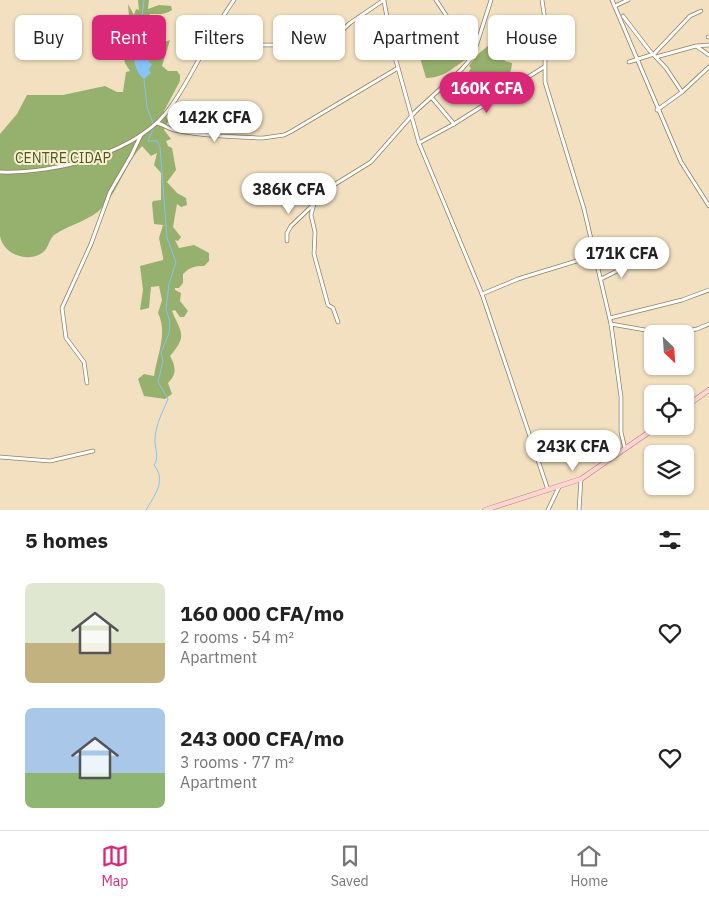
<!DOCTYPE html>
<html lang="en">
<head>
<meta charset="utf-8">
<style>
  body { margin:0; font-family:"IBM Plex Sans",sans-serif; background:#f2f2f2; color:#222; height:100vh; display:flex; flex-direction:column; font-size:19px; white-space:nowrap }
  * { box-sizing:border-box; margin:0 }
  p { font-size:16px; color:#767676 }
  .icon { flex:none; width:28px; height:28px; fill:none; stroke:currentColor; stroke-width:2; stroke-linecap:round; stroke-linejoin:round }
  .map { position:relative; height:510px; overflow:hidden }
  .panel { display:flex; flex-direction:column; background:#fff; flex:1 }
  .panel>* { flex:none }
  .top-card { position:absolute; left:15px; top:15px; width:680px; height:45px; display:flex; gap:10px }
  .needle { width:32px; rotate:155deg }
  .tools { position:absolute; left:644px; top:325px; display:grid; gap:10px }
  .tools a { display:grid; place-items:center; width:50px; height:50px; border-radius:8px; background:#fff; box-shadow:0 1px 4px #0004; font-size:25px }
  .price { position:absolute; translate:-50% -42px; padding:0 11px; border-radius:18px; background:#fff; color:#222; font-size:16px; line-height:32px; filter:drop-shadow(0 1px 2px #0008) }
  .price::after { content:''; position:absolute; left:50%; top:30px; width:15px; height:11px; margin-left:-8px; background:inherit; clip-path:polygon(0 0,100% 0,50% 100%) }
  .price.on { background:#db2777; color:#fff }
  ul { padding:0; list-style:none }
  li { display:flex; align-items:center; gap:15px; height:125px; padding:0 25px }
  li span { display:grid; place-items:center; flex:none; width:140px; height:100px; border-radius:8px; color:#555 }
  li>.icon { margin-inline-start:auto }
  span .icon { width:60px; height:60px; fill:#fffc; stroke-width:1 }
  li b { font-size:21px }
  h2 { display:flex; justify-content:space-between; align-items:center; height:60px; padding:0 25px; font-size:21px }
  .pill { padding:0 18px; border-radius:8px; background:#fff; box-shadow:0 1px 4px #0004; font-size:18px; line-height:45px }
  .pill.on { background:#db2777; color:#fff }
  .dock { display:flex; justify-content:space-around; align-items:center; height:70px; border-top:1px solid #e0e0e0; background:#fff; font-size:14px; color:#767676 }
  .dock a { display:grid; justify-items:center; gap:2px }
  .dock .on { color:#db2777 }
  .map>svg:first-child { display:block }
  .forest { fill:#96b06d }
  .water { fill:#88c2f6 }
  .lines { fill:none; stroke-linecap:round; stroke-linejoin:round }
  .stream { stroke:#88c2f6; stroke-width:1 }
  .minor-casing { stroke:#908063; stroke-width:4.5 }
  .major-casing { stroke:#af817a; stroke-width:5.5 }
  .minor { stroke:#fff; stroke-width:3 }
  .major { stroke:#fdd4d1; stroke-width:4.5 }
  .labels { text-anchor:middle; stroke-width:4; stroke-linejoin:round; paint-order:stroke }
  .park-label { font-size:14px; fill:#475e17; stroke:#fceed4 }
</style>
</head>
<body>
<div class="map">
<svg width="709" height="510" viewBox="0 0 709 510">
  <rect width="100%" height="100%" fill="#f2e0c0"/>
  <g class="forest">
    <path d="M138,0H149L148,9L159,5L171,6L172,10C164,15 159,14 150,14L147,18L153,41L160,44L170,40L162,66L168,71H177L180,75V81L164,111L168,121L164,130L171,139L166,141L168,146L172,148L176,170L167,182L177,193L186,198L187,205L181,207L177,204L173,227L181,237L178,241L175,240L179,248L194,245L209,253V261L204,266C194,266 190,267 183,274V283L179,288H175V290L181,293L180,301L188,311L184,317H180L175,310L172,311C181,333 188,335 170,356C176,367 177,374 168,383L172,394L165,399L144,396L138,379L144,374L154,376C157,355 168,333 158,313L162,300L159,286L151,287L149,308L140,310L143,290L140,266L163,260V257L159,238L163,225L154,224L152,203L153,201L161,200V173L154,165L157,153L151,156L142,146C125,164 119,189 103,207C90,221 70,224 54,235C48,241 49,248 42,253C27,263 3,254 0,236C0,227 0,216 0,206C0,182 0,158 0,134L17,114L27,95H63L105,86L117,92H123L126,72L130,71L125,63L122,47L130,38L139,36L136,17H129L128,4L134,15L136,9L139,10Z"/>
    <path d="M424,39L460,45L471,57C452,66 449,77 426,78L419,54Z"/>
    <path d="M490,44H496L505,61L512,63C512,72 505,81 507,89L487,100L476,101L471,97L470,88L462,83L471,68L469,66L476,56Z"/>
  </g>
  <path class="water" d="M147,36L149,46L148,48L149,62L152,64L149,70L151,73L144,79C130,67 132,47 147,36Z"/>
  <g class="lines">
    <g class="stream">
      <polyline points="144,0 141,25 145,37"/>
      <path d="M144,79L147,107L154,126L148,141H157L160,147L167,238L176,262L169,284L166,309L170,322L169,333L161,353L163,361L158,382L168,399C163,411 156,424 155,438C154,447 160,458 154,465C167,481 154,496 146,510"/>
    </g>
    <g class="minor-casing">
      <g id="minor">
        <polyline points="436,0 473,56"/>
        <polyline points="542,0 545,20 545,82 584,209 611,324 621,397 621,432 625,449"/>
        <polyline points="612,0 681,162 709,206"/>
        <polyline points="384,1 393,50 419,143 482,294 548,490"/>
        <polyline points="615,6 628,0"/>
        <polyline points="623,16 649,50 666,68 682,92"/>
        <polyline points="708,37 709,37"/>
        <polyline points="696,46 709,45"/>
        <polyline points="204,49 227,45 278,45 303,52 317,50 329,43 350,23 384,0"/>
        <polyline points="656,57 696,46 709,55"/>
        <polyline points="629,62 654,54 690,16 701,11"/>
        <polyline points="432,98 454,124"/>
        <polyline points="657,110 682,92 709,67"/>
        <path d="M157,123C164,124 168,129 174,130C203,136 234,137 263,138L284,135L292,131L398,68"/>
        <polyline points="419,143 454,124 544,67"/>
        <path d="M0,172C54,174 140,153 172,105C195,72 210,33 234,0"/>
        <polyline points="287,241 287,233 291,226 313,205"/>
        <polyline points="601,279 619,270 631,259"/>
        <polyline points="482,294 518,279 596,255"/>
        <polyline points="610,318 682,300 709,290"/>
        <polyline points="338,322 333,308 328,305 314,254 315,232 311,215 316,196 371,162 415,112 462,69 473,56 491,0"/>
        <polyline points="611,324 668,334 697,329 709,324"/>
        <polyline points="87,383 84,362 66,338 62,308 91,244 110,192 131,156 141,135"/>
        <polyline points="0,457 50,461 93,451"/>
        <polyline points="548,510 559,487"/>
        <polyline points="579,510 581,479"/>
      </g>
    </g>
    <g class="major-casing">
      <g id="major">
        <polyline points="685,407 709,390"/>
        <polyline points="485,510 581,479 658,426"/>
      </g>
    </g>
    <use href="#minor" class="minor"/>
    <use href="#major" class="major"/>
  </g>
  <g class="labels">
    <g class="park-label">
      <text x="63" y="163">CENTRE CIDAP</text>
    </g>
  </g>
</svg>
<div class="tools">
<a><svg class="needle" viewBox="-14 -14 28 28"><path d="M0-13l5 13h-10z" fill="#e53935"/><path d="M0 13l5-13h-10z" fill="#767676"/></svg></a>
<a><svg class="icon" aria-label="locate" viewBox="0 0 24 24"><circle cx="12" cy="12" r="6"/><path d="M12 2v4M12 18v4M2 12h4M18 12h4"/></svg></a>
<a><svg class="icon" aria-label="layers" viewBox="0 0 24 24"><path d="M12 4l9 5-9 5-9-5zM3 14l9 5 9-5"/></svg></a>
</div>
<b class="price on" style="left:487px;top:114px">160K CFA</b>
<b class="price" style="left:215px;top:143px">142K CFA</b>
<b class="price" style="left:289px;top:215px">386K CFA</b>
<b class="price" style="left:622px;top:279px">171K CFA</b>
<b class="price" style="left:573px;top:472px">243K CFA</b>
<div class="top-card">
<a class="pill">Buy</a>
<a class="pill on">Rent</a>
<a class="pill">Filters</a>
<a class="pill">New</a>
<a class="pill">Apartment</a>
<a class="pill">House</a>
</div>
</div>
<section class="panel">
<h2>5 homes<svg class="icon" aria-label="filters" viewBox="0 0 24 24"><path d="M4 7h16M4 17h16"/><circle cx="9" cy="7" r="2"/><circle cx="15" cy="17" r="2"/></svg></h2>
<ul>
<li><span style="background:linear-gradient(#dfe7d0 60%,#c2b280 0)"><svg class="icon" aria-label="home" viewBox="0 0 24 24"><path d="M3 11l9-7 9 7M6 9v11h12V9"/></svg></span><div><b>160 000 CFA/mo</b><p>2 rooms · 54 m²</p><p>Apartment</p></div><svg class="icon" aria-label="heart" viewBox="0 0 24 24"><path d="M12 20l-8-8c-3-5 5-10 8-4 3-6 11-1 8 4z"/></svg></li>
<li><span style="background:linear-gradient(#a9c7e8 65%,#8fb573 0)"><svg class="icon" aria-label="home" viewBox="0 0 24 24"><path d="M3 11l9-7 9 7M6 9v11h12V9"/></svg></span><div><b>243 000 CFA/mo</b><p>3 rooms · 77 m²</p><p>Apartment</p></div><svg class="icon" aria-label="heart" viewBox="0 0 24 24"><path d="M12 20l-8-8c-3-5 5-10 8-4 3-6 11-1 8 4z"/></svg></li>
</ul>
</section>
<nav class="dock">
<a class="on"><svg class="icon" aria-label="map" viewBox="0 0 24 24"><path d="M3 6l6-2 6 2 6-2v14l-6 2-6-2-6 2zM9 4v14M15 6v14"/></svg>Map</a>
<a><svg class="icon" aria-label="saved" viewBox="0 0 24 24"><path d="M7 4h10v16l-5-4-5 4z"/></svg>Saved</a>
<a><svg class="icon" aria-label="home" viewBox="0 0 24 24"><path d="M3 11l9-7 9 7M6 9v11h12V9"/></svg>Home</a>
</nav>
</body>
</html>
